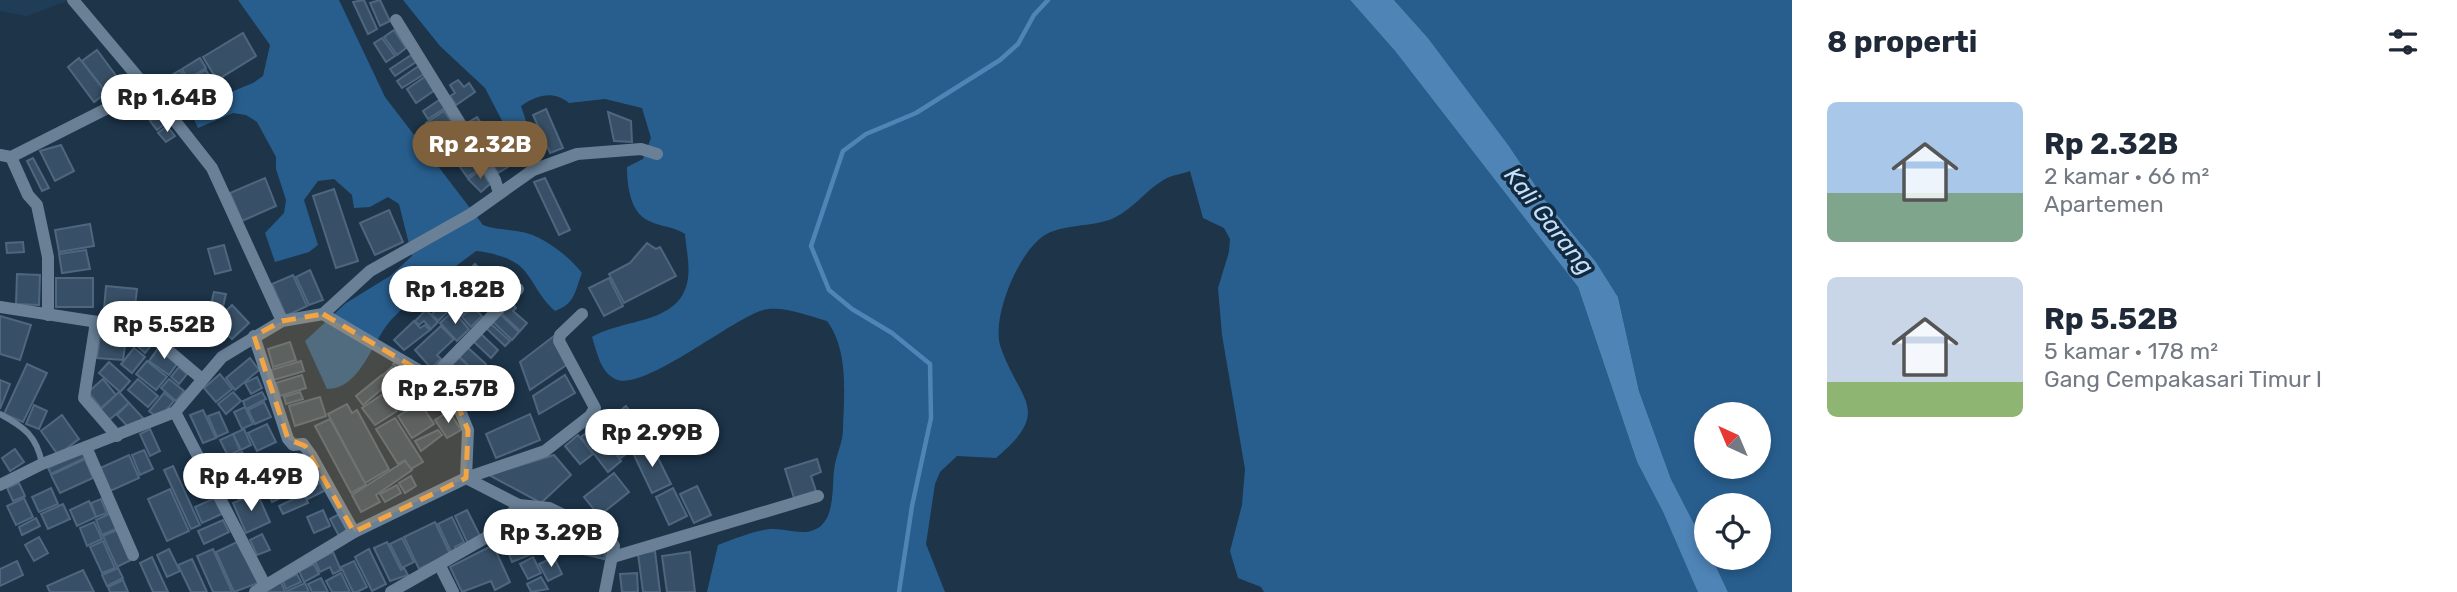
<!DOCTYPE html>
<html lang="id">
<head>
<meta charset="utf-8">
<style>
  body { margin:0; font-family:Rubik,sans-serif; background:#f6f6f7; color:#1f2937; height:100vh; display:flex; flex-direction:column; font-size:26px; white-space:nowrap }
  * { box-sizing:border-box; margin:0 }
  p { font-size:23px; color:#747a83 }
  .icon { flex:none; width:38px; height:38px; fill:none; stroke:currentColor; stroke-width:2; stroke-linecap:round; stroke-linejoin:round }
  .map { position:relative; flex:1; overflow:hidden }
  .panel { display:flex; flex-direction:column; background:#fff; width:665px }
  .panel>* { flex:none }
  .needle { width:46px; rotate:316deg }
  .tools { position:absolute; left:1694px; top:402px; display:grid; gap:14px }
  .tools a { display:grid; place-items:center; width:77px; height:77px; border-radius:50%; background:#fff; box-shadow:0 4px 10px #0003; font-size:35px }
  .price { position:absolute; translate:-50% -60px; padding:0 16px; border-radius:24px; background:#fff; color:#222; font-size:23px; line-height:46px; filter:drop-shadow(0 2px 4px #0008) }
  .price::after { content:''; position:absolute; left:50%; top:42px; width:21px; height:16px; margin-left:-10px; background:inherit; clip-path:polygon(0 0,100% 0,50% 100%) }
  .price.on { background:#7e603c; color:#fff }
  ul { padding:0; list-style:none }
  li { display:flex; align-items:center; gap:21px; height:175px; padding:0 35px }
  li span { display:grid; place-items:center; flex:none; width:196px; height:140px; border-radius:10px; color:#555 }
  li>.icon { margin-inline-start:auto }
  span .icon { width:84px; height:84px; fill:#fffc; stroke-width:1 }
  li b { font-size:30px }
  h2 { display:flex; justify-content:space-between; align-items:center; height:84px; padding:0 35px; font-size:30px }
  main { display:flex; flex:1; min-height:0 }
  .map>svg:first-child { display:block }
  .built { fill:#203d57 }
  .forest { fill:#285e8e; fill-rule:evenodd }
  .water { fill:#4e84b6 }
  .lines { fill:none; stroke-linecap:round; stroke-linejoin:round }
  .stream { stroke:#4e84b6; stroke-width:4.5 }
  .building { fill:#385067; stroke:#4e677f; stroke-width:2 }
  .service { stroke:#698097; stroke-width:6 }
  .minor { stroke:#698097; stroke-width:12 }
  .marked { fill:#f3a443; fill-opacity:0.2; stroke:#f3a443; stroke-width:5; stroke-dasharray:14 9; stroke-linejoin:round }
  .labels { text-anchor:middle; stroke-width:7; stroke-linejoin:round; paint-order:stroke }
  .water-label { font-size:24px; font-style:italic; fill:#c2dffc; stroke:#132a3e }
</style>
</head>
<body>
<main>
<div class="map">
<svg width="1792" height="592" viewBox="0 0 1792 592">
  <rect width="100%" height="100%" fill="#1d3449"/>
  <polygon class="built" points="0,0 70,0 27,16 0,11"/>
  <g class="forest">
    <path d="M238,0H339L385,97L483,225C496,230 508,229 522,232C542,235 570,257 582,273C575,291 575,304 555,311C538,296 534,280 522,268C513,258 489,252 476,251C448,273 415,294 391,320C372,341 361,389 327,389L305,341L346,303L390,276L412,256L399,204L388,197L370,207L354,208L352,195L334,179L318,181L304,200L318,245L309,252L275,262L265,233L284,213L286,200L276,169V157L257,122L246,115L233,113L198,128L189,109L253,83L263,76L270,45Z"/>
    <path d="M403,0H1350L1395,51L1578,287L1637,462L1663,512L1698,592H1264L1261,587L1238,578L1230,551L1242,505L1245,469L1222,335L1218,288L1229,252L1230,239L1224,228L1203,218L1190,171C1182,174 1172,175 1165,179C1146,190 1134,208 1114,218C1092,228 1061,223 1042,237C1018,254 990,320 1001,348C1020,402 1053,410 996,458L957,456L940,472L935,484L926,544L945,592H707L718,545C734,539 757,529 774,529C788,529 803,536 816,529C835,520 832,488 834,471C835,457 843,443 843,429C844,394 849,351 827,321C808,316 782,305 763,310C730,320 642,393 615,379C600,371 597,352 592,337C623,318 682,325 688,278C690,264 686,248 685,234C673,226 661,227 649,221C630,213 627,185 627,167L643,159L651,138L642,108L605,99L569,103C553,90 537,95 521,106L528,127L511,138L485,88L440,46Z"/>
    <path d="M1394,0H1792V592H1728L1712,558H1759V506H1706V547L1671,479L1639,391L1618,297L1596,262L1545,200L1509,146L1428,38ZM1706,415H1759V467H1706Z"/>
  </g>
  <polygon class="water" points="1350,0 1394,0 1428,38 1509,146 1545,200 1596,262 1618,297 1639,391 1671,479 1706,547 1706,558 1712,558 1728,592 1698,592 1696,588 1663,512 1637,462 1578,287 1395,51"/>
  <g class="lines">
    <polyline class="stream" points="899,592 912,506 931,418 930,364 892,333 852,309 829,290 811,246 843,151 866,134 916,113 1000,60 1018,44 1034,15 1048,0"/>
  </g>
  <g class="building">
    <polygon points="364,0 377,29 368,34 353,2"/>
    <polygon points="380,0 390,21 380,26 370,3"/>
    <polygon points="394,30 406,48 397,55 384,37"/>
    <polygon points="243,33 256,56 217,80 203,57"/>
    <polygon points="382,38 395,56 386,62 374,43"/>
    <polygon points="97,50 123,85 109,96 82,61"/>
    <polygon points="411,55 416,62 395,76 390,69"/>
    <polygon points="79,58 106,93 94,102 68,67"/>
    <polygon points="200,58 206,68 188,79 182,69"/>
    <polygon points="420,65 426,73 402,88 397,81"/>
    <polygon points="180,70 193,91 168,107 155,85"/>
    <polygon points="206,70 211,79 194,90 189,80"/>
    <polygon points="426,76 435,90 416,103 407,89"/>
    <polygon points="458,80 464,87 469,83 475,92 456,105 450,96 455,93 450,85"/>
    <polygon points="137,88 155,112 147,118 129,94"/>
    <polygon points="439,100 445,108 428,119 423,111"/>
    <polygon points="546,109 563,148 550,153 533,115"/>
    <polygon points="444,111 453,124 435,136 426,123"/>
    <polygon points="608,112 631,121 632,142 614,141"/>
    <polygon points="160,114 167,122 157,130 150,121"/>
    <polygon points="477,117 494,144 484,151 467,123"/>
    <polygon points="167,126 175,136 166,142 158,133"/>
    <polygon points="453,131 467,153 453,162 439,140"/>
    <polygon points="61,145 74,171 55,181 40,151"/>
    <polygon points="496,147 508,167 498,173 486,154"/>
    <polygon points="473,155 481,168 467,177 458,164"/>
    <polygon points="33,158 49,188 42,191 27,161"/>
    <polygon points="481,170 490,184 481,192 468,179"/>
    <polygon points="265,178 276,206 242,221 230,193"/>
    <polygon points="545,178 570,230 559,235 534,182"/>
    <polygon points="334,189 358,261 336,268 313,196"/>
    <polygon points="389,210 403,242 375,255 360,223"/>
    <polygon points="90,224 94,246 59,252 55,230"/>
    <polygon points="23,242 24,252 7,253 6,243"/>
    <polygon points="647,243 656,249 660,247 676,276 624,303 609,274 630,263"/>
    <polygon points="224,245 231,270 215,274 208,249"/>
    <polygon points="86,250 90,269 62,273 59,254"/>
    <polygon points="475,264 505,296 492,307 462,276"/>
    <polygon points="310,270 323,300 309,305 296,277"/>
    <polygon points="17,274 40,275 39,305 16,304"/>
    <polygon points="293,275 307,306 286,316 272,284"/>
    <rect x="56" y="278" width="37" height="29"/>
    <polygon points="609,278 623,306 604,316 589,288"/>
    <polygon points="106,286 137,289 133,324 103,321"/>
    <polygon points="214,292 226,294 222,311 210,308"/>
    <polygon points="452,295 458,302 438,321 432,314"/>
    <polygon points="465,298 472,306 461,316 453,308"/>
    <polygon points="511,302 516,308 513,311 527,323 520,331 501,313"/>
    <polygon points="176,304 192,311 180,337 173,334 172,338 163,334"/>
    <polygon points="232,305 249,323 232,339 215,322"/>
    <polygon points="473,307 482,316 471,327 462,317"/>
    <polygon points="426,310 438,322 431,329 424,321 419,325 415,321"/>
    <polygon points="453,311 469,329 457,341 440,323"/>
    <polygon points="499,313 519,332 512,340 492,321"/>
    <polygon points="0,316 31,325 20,360 0,354"/>
    <polygon points="414,321 420,328 425,325 430,330 404,350 394,340"/>
    <polygon points="490,323 510,341 505,346 486,328"/>
    <polygon points="441,326 454,339 437,355 441,359 431,368 415,350"/>
    <polygon points="142,333 153,343 145,353 134,343"/>
    <polygon points="480,333 498,350 491,358 473,341"/>
    <polygon points="100,336 126,339 123,360 97,358"/>
    <polygon points="554,336 568,364 530,390 520,362"/>
    <polygon points="290,342 296,360 273,367 268,349"/>
    <polygon points="466,346 486,364 477,373 457,355"/>
    <polygon points="159,347 179,361 169,375 149,361"/>
    <polygon points="134,348 145,357 132,373 121,364"/>
    <polygon points="457,355 477,374 468,384 448,365"/>
    <polygon points="250,358 259,370 235,390 226,378"/>
    <polygon points="398,360 412,368 426,385 431,382 435,388 421,396 404,370 401,373 393,364"/>
    <polygon points="147,361 167,377 156,390 136,374"/>
    <polygon points="301,361 304,371 274,380 271,370"/>
    <polygon points="109,362 130,381 120,392 99,373"/>
    <polygon points="27,364 47,373 23,422 4,414"/>
    <polygon points="446,365 466,383 458,392 438,374"/>
    <polygon points="179,367 187,374 179,384 171,377"/>
    <polygon points="392,367 401,377 404,374 420,397 402,408 383,375"/>
    <polygon points="220,374 232,389 216,402 204,388"/>
    <polygon points="302,375 306,388 280,396 276,383"/>
    <polygon points="382,375 389,383 363,405 356,396"/>
    <polygon points="565,375 575,393 539,414 533,396"/>
    <polygon points="257,377 262,388 251,394 245,383"/>
    <polygon points="103,379 116,395 101,408 88,392"/>
    <polygon points="138,379 158,396 148,407 128,390"/>
    <polygon points="169,379 184,391 176,401 161,388"/>
    <polygon points="0,380 10,384 0,409"/>
    <polygon points="392,388 397,395 390,400 397,411 375,425 362,408"/>
    <polygon points="119,392 129,403 109,420 100,410"/>
    <polygon points="233,392 241,401 226,414 218,404"/>
    <polygon points="262,392 266,399 246,409 243,401"/>
    <polygon points="300,392 303,399 286,404 284,397"/>
    <polygon points="164,393 174,401 159,419 149,411"/>
    <polygon points="320,397 326,416 295,426 289,406"/>
    <polygon points="264,402 271,417 255,424 248,410"/>
    <polygon points="129,403 143,418 131,430 117,415"/>
    <polygon points="420,403 434,424 412,438 398,416"/>
    <polygon points="347,404 352,413 357,410 389,469 365,483 328,414"/>
    <polygon points="34,405 47,411 39,429 26,424"/>
    <polygon points="626,406 649,435 634,447 611,418"/>
    <polygon points="245,407 253,424 242,429 234,412"/>
    <polygon points="203,410 216,438 203,443 190,415"/>
    <polygon points="449,411 461,430 447,438 435,420"/>
    <polygon points="219,412 228,432 217,437 208,416"/>
    <polygon points="530,414 540,440 496,458 486,434"/>
    <polygon points="62,415 79,439 58,455 41,431"/>
    <polygon points="607,415 633,448 621,458 594,425"/>
    <polygon points="395,418 423,462 411,469 405,460 398,464 376,429"/>
    <polygon points="330,419 366,485 351,493 315,426"/>
    <polygon points="267,424 276,442 257,451 248,433"/>
    <polygon points="594,427 621,461 608,472 581,437"/>
    <polygon points="150,429 160,451 150,456 140,434"/>
    <polygon points="244,429 251,445 241,450 233,434"/>
    <polygon points="438,430 442,435 421,451 415,441"/>
    <polygon points="233,434 240,450 228,456 220,440"/>
    <polygon points="578,435 593,454 580,464 565,446"/>
    <polygon points="651,444 671,484 652,493 633,453"/>
    <polygon points="15,449 24,462 10,471 2,458"/>
    <polygon points="144,450 153,469 140,475 132,455"/>
    <polygon points="82,452 85,458 51,474 48,468"/>
    <polygon points="242,452 249,466 239,470 232,456"/>
    <polygon points="129,455 139,478 108,492 98,469"/>
    <polygon points="231,455 237,470 219,479 212,464"/>
    <polygon points="554,455 571,475 541,503 489,475"/>
    <polygon points="85,459 93,478 60,493 51,475"/>
    <polygon points="817,459 821,472 811,476 816,491 794,498 785,469"/>
    <polygon points="405,461 412,470 376,495 380,502 361,512 352,495"/>
    <polygon points="312,463 320,477 301,487 294,473"/>
    <polygon points="173,466 200,525 191,529 164,470"/>
    <polygon points="251,467 258,481 229,494 222,480"/>
    <polygon points="614,473 629,492 599,516 584,497"/>
    <polygon points="411,476 416,486 405,493 399,483"/>
    <polygon points="291,480 295,491 272,502 268,491"/>
    <polygon points="260,482 263,489 239,500 236,493"/>
    <polygon points="322,482 326,490 308,499 303,490"/>
    <polygon points="19,483 25,496 13,501 7,488"/>
    <polygon points="397,485 401,493 385,502 380,494"/>
    <polygon points="697,486 711,515 694,523 680,494"/>
    <polygon points="51,488 58,504 39,512 32,497"/>
    <polygon points="673,488 687,516 669,525 656,497"/>
    <polygon points="170,489 189,531 167,541 148,499"/>
    <polygon points="257,493 270,522 246,533 233,503"/>
    <polygon points="304,494 308,503 283,514 279,506"/>
    <polygon points="217,497 224,513 202,523 195,507"/>
    <polygon points="24,498 33,517 16,525 7,506"/>
    <polygon points="101,499 107,513 96,517 91,503"/>
    <polygon points="89,501 96,517 77,526 70,510"/>
    <polygon points="63,504 70,519 48,529 41,514"/>
    <polygon points="537,508 545,526 609,541 604,559 551,546 512,562 500,533 526,522 522,514"/>
    <polygon points="323,510 330,526 314,533 307,517"/>
    <polygon points="467,510 481,538 468,544 455,516"/>
    <polygon points="111,513 118,528 102,535 96,520"/>
    <polygon points="341,513 350,527 339,536 330,519"/>
    <polygon points="452,517 464,542 455,547 457,552 452,554 438,524"/>
    <polygon points="36,518 40,526 22,535 19,527"/>
    <polygon points="223,520 229,532 204,544 198,531"/>
    <polygon points="94,522 102,539 87,546 80,528"/>
    <polygon points="435,522 450,554 419,569 404,537"/>
    <polygon points="117,530 131,560 117,567 103,536"/>
    <polygon points="262,534 270,550 257,555 250,540"/>
    <polygon points="39,537 48,553 34,561 25,545"/>
    <polygon points="402,538 414,562 402,568 390,544"/>
    <polygon points="103,541 115,568 102,573 90,547"/>
    <polygon points="239,541 258,583 234,592 216,552"/>
    <polygon points="387,542 401,570 404,568 408,575 390,581 374,548"/>
    <polygon points="493,545 510,582 495,590 491,581 462,592 450,567"/>
    <polygon points="169,549 180,571 167,577 157,555"/>
    <polygon points="213,549 232,592 213,592 197,556"/>
    <polygon points="369,549 386,584 372,591 355,557"/>
    <polygon points="655,551 660,592 643,592 638,554"/>
    <polygon points="333,552 341,570 333,574 330,567 320,572 315,561"/>
    <polygon points="690,552 695,592 667,592 662,556"/>
    <polygon points="152,557 168,592 153,592 140,563"/>
    <polygon points="533,557 541,573 528,579 520,564"/>
    <polygon points="554,557 562,574 548,581 539,564"/>
    <polygon points="192,559 207,592 191,592 178,565"/>
    <polygon points="17,561 23,575 0,586 0,569"/>
    <polygon points="354,561 367,587 357,592 353,592 341,567"/>
    <polygon points="314,564 319,574 304,582 299,571"/>
    <polygon points="118,568 123,578 107,586 102,575"/>
    <polygon points="83,570 94,592 50,592 47,586"/>
    <polygon points="341,573 350,592 332,592 326,581"/>
    <polygon points="637,573 638,592 622,592 620,574"/>
    <polygon points="297,574 301,582 286,589 283,581"/>
    <polygon points="541,577 548,589 531,592 527,584"/>
    <polygon points="321,578 328,592 312,592 308,584"/>
    <polygon points="123,580 128,592 110,592 108,587"/>
    <polygon points="281,582 285,592 305,583 309,592 264,592"/>
  </g>
  <g class="lines">
    <path class="service" d="M0,414C24,427 37,436 42,464"/>
    <g class="minor">
      <polyline points="73,0 142,82"/>
      <polyline points="396,20 495,180 499,193"/>
      <polyline points="0,155 11,157 106,109 139,82 146,84 212,168 282,321"/>
      <polyline points="11,157 28,195 37,205 48,257 48,315"/>
      <polyline points="0,307 143,329 202,379"/>
      <polyline points="323,314 370,271 471,214 533,170 577,154 641,149 657,154"/>
      <polyline points="96,322 84,398 117,436"/>
      <polyline points="254,336 288,439 293,445 303,444 311,455 354,532"/>
      <polyline points="432,378 518,289"/>
      <polyline points="175,412 265,585"/>
      <polyline points="86,447 133,555"/>
      <polyline points="0,485 42,464 175,412 222,357 282,321 323,314 432,378 456,401 468,430 466,478 519,505"/>
      <polyline points="519,505 549,508 608,536 614,546 605,592"/>
      <polyline points="613,557 818,496"/>
      <polyline points="440,566 453,592"/>
      <polyline points="255,592 354,532 466,478 545,451 590,416 595,408 559,341 560,335 582,314"/>
      <polyline points="391,592 494,533 519,505"/>
    </g>
  </g>
  <path class="marked" d="M323,314L432,378L456,401L468,430L466,478L354,532L305,446L288,439L254,336L282,321Z"/>
  <g class="labels">
    <g class="water-label">
      <text transform="translate(1549 221) rotate(52)" y="8">Kali Garang</text>
    </g>
  </g>
</svg>
<div class="tools">
<a><svg class="needle" viewBox="-14 -14 28 28"><path d="M0-13l5 13h-10z" fill="#e53935"/><path d="M0 13l5-13h-10z" fill="#747a83"/></svg></a>
<a><svg class="icon" aria-label="locate" viewBox="0 0 24 24"><circle cx="12" cy="12" r="6"/><path d="M12 2v4M12 18v4M2 12h4M18 12h4"/></svg></a>
</div>
<b class="price" style="left:167px;top:134px">Rp 1.64B</b>
<b class="price on" style="left:480px;top:181px">Rp 2.32B</b>
<b class="price" style="left:455px;top:326px">Rp 1.82B</b>
<b class="price" style="left:164px;top:361px">Rp 5.52B</b>
<b class="price" style="left:448px;top:425px">Rp 2.57B</b>
<b class="price" style="left:652px;top:469px">Rp 2.99B</b>
<b class="price" style="left:251px;top:513px">Rp 4.49B</b>
<b class="price" style="left:551px;top:569px">Rp 3.29B</b>
</div>
<section class="panel">
<h2>8 properti<svg class="icon" aria-label="filters" viewBox="0 0 24 24"><path d="M4 7h16M4 17h16"/><circle cx="9" cy="7" r="2"/><circle cx="15" cy="17" r="2"/></svg></h2>
<ul>
<li><span style="background:linear-gradient(#a9c7e8 65%,#7fa58c 0)"><svg class="icon" aria-label="home" viewBox="0 0 24 24"><path d="M3 11l9-7 9 7M6 9v11h12V9"/></svg></span><div><b>Rp 2.32B</b><p>2 kamar · 66 m²</p><p>Apartemen</p></div></li>
<li><span style="background:linear-gradient(#c9d6e8 75%,#8fb573 0)"><svg class="icon" aria-label="home" viewBox="0 0 24 24"><path d="M3 11l9-7 9 7M6 9v11h12V9"/></svg></span><div><b>Rp 5.52B</b><p>5 kamar · 178 m²</p><p>Gang Cempakasari Timur I</p></div></li>
</ul>
</section>
</main>
</body>
</html>
